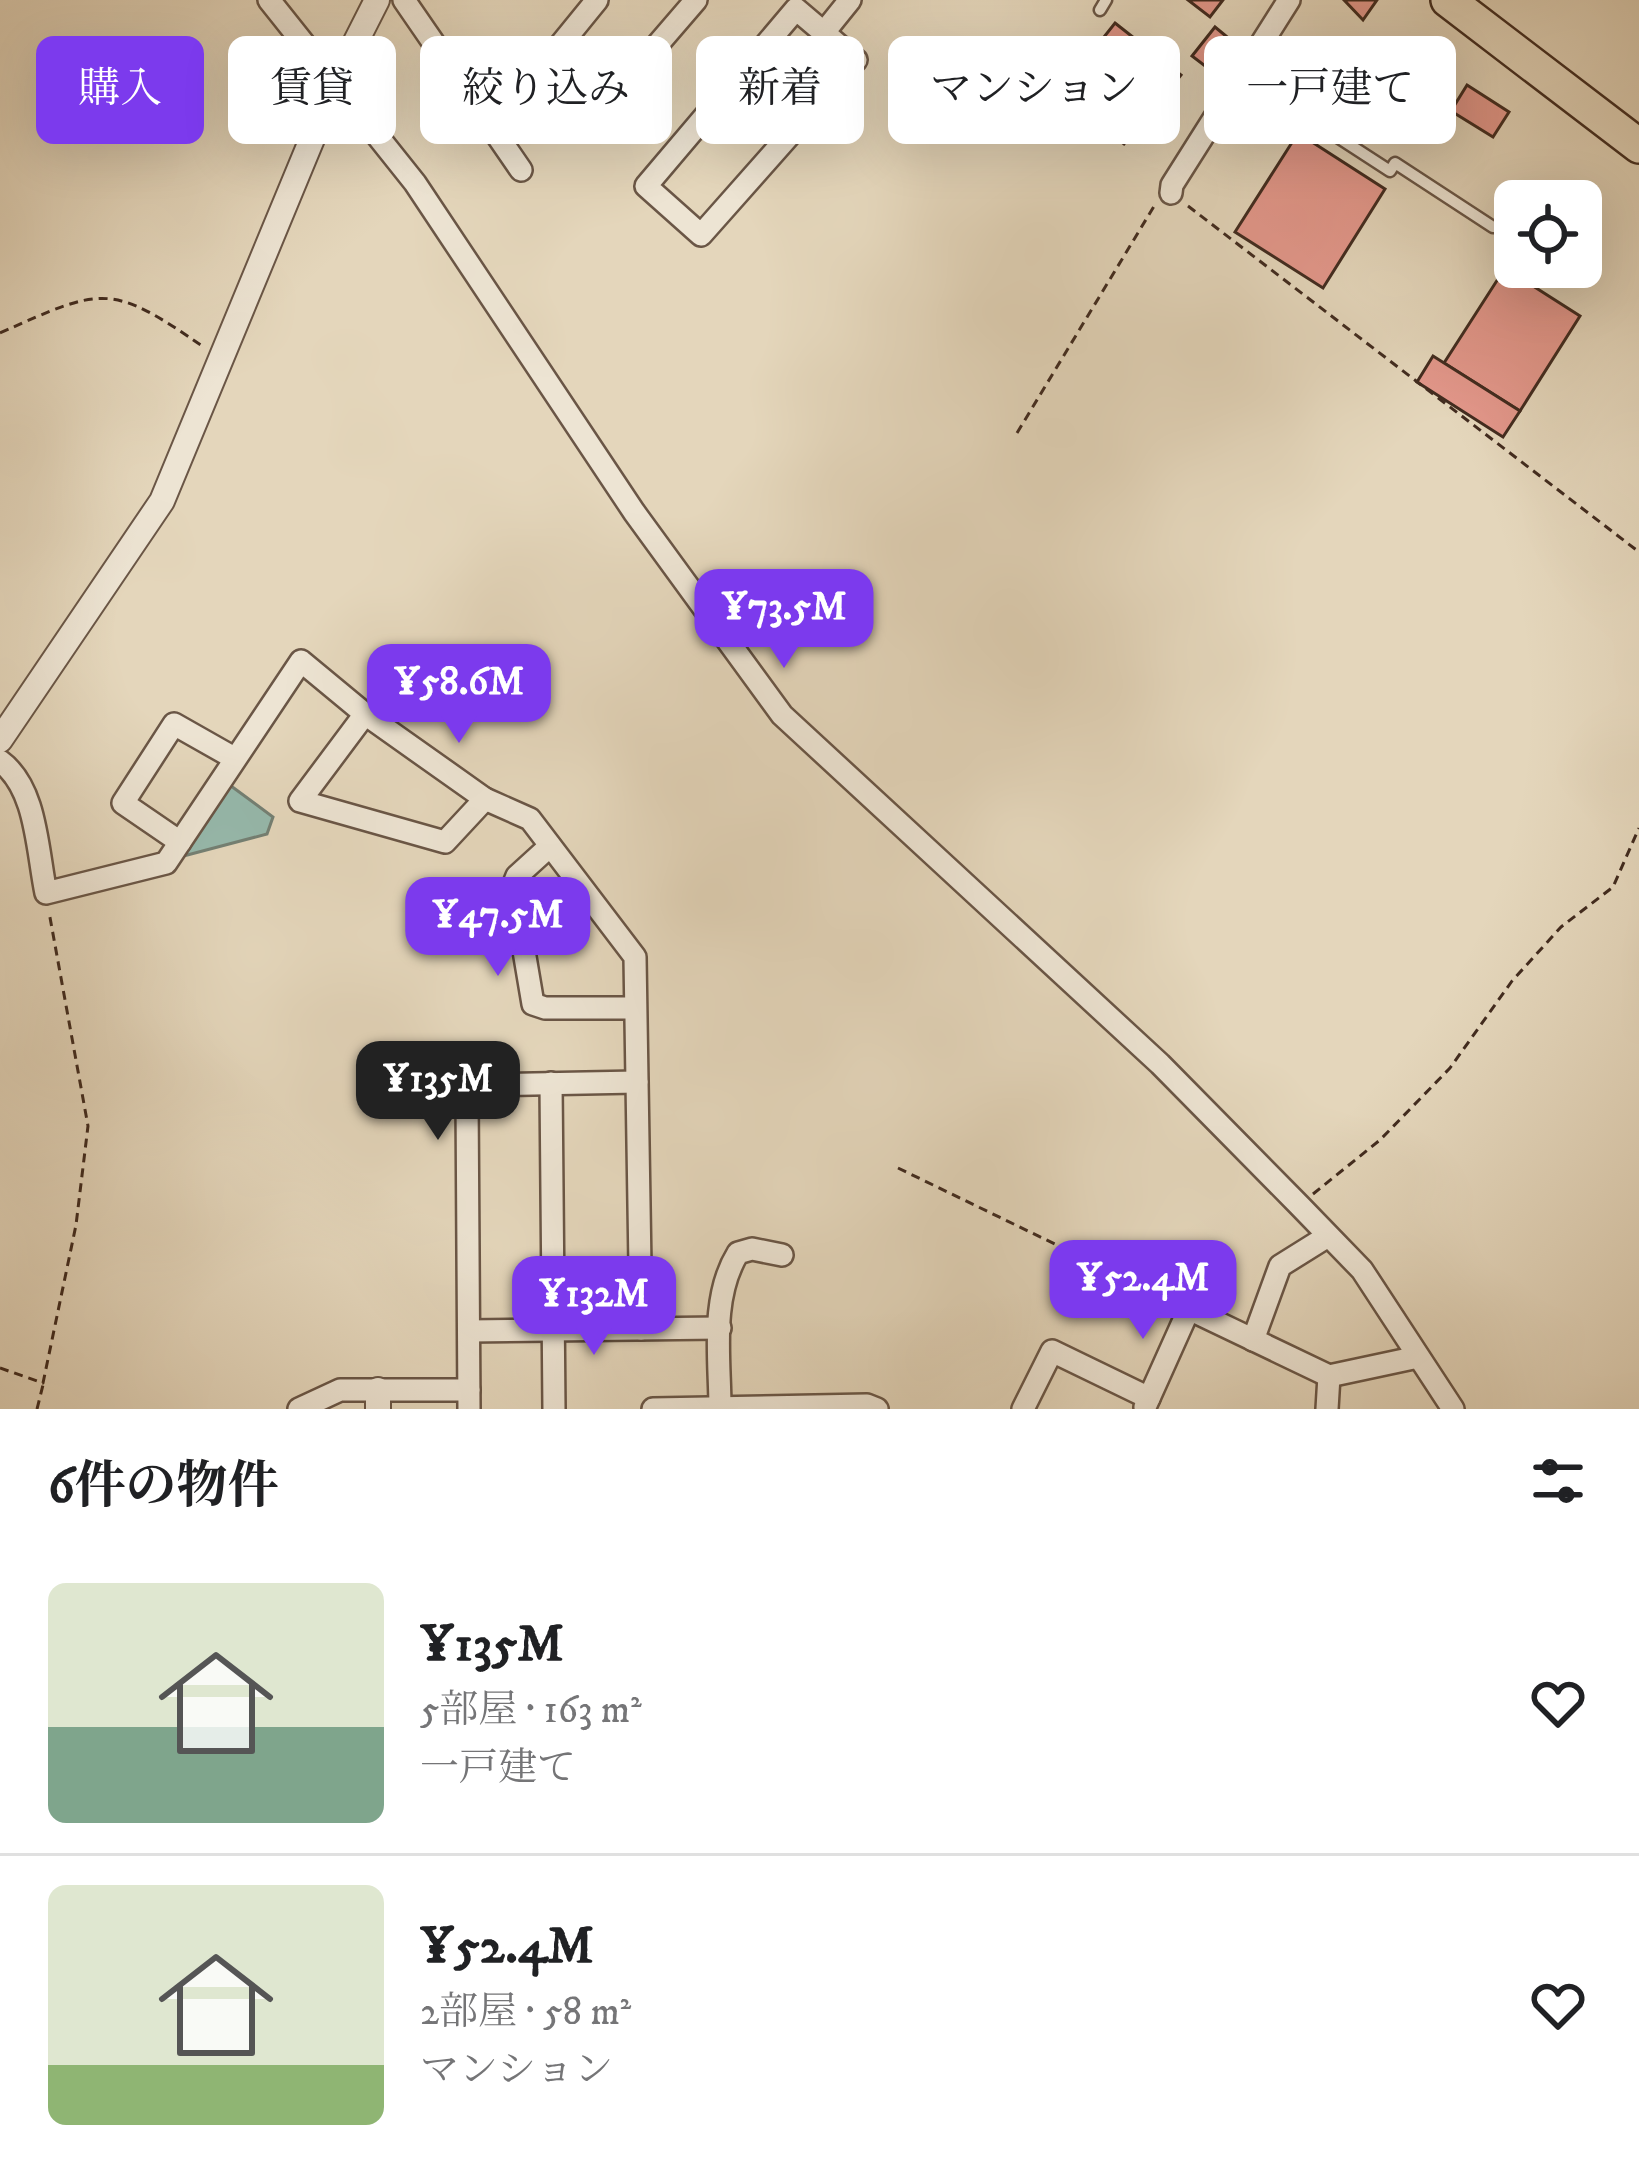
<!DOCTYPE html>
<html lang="ja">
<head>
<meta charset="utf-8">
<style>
  body { margin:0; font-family:"IM FELL DW Pica","Noto Serif JP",serif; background:#f2f2f2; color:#202124; height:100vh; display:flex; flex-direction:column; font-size:45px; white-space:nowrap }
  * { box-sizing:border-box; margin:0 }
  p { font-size:39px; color:#757577 }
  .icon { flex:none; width:66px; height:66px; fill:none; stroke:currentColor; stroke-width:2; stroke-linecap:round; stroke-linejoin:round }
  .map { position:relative; height:1409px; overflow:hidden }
  .panel { display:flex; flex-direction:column; background:#fff; flex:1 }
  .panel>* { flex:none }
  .banner { position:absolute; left:36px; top:36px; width:1569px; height:108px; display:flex; gap:24px }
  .buttons { position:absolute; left:1494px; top:180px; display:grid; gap:24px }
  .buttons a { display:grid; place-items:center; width:108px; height:108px; border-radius:18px; background:#fff; box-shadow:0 12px 48px #0002; font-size:60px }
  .price { position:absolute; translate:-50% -102px; padding:0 27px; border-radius:24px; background:#7c3aed; color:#fff; font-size:39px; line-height:78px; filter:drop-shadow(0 3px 6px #0008) }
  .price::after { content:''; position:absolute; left:50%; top:72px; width:36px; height:27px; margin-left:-18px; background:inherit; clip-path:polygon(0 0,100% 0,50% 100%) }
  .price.current { background:#222; color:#fff }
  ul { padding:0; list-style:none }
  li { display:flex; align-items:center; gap:36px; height:300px; padding:0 48px }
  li+li { border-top:3px solid #e0e0e0 }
  li span { display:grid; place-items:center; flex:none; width:336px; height:240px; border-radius:18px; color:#555 }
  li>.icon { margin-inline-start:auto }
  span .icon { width:144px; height:144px; fill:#fffc; stroke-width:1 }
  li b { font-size:51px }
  h2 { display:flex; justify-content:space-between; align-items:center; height:144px; padding:0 48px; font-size:51px }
  .chip { padding:0 42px; border-radius:18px; background:#fff; box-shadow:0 12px 48px #0002; font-size:42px; line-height:108px }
  .chip.current { background:#7c3aed; color:#fff }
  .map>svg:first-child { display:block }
  .water { fill:#96b9ac; stroke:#748074; stroke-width:3 }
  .building { fill:#e3978b; stroke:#412b1f; stroke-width:3 }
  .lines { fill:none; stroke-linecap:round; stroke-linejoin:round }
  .service-casing { stroke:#6a5646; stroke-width:15 }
  .minor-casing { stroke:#6a5646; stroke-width:26 }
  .tertiary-casing { stroke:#6a5646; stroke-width:28 }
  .primary-casing { stroke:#412b1f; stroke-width:38 }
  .path { stroke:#412b1f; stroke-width:3; stroke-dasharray:9 6; stroke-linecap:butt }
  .service { stroke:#ede4d3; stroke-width:10 }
  .minor { stroke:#ede4d3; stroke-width:21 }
  .tertiary { stroke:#ede4d3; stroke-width:24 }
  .primary { stroke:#e4d6bb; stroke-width:33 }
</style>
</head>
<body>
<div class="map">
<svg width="1639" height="1409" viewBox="0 0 1639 1409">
  <rect width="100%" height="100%" fill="#e4d6bb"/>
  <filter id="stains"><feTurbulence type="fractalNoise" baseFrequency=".00167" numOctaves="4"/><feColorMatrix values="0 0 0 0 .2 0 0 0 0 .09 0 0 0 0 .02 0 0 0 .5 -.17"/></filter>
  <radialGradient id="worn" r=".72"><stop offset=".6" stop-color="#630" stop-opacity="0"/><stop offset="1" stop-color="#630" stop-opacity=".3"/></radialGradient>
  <polygon class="water" points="227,783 273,817 267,834 176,858"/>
  <g class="building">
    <polygon points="1188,0 1223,0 1210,17"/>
    <polygon points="1344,0 1377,0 1363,20"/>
    <polygon points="1115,23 1181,75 1166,94 1100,42"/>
    <polygon points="1215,27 1232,41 1209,69 1192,56"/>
    <polygon points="1082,78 1140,124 1124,144 1066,98"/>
    <polygon points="1467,85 1509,112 1493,137 1451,111"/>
    <polygon points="1298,133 1385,189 1323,288 1235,232"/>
    <polygon points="1505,268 1580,316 1520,411 1444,363"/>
    <polygon points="1433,356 1520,411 1503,437 1417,382"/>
  </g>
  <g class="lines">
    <g class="service-casing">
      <g id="service">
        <polyline points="1100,10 1106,0"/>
        <polyline points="1242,75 1390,171 1395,163 1493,227"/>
      </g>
    </g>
    <g class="minor-casing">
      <g id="minor">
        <polyline points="269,0 415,183 634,512 782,715 1160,1064 1299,1205 1362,1270 1453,1409"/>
        <polyline points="404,0 521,170"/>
        <polyline points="597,0 549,59 603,108 696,0"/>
        <polygon points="796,9 856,60 701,235 646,186"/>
        <polyline points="825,31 850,0"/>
        <polyline points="1171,193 1172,185 1289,0"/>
        <polyline points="365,714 300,801 445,842 485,799"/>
        <path d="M0,761C37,788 37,850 46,893L166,863L301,661L365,714L485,799L530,819L635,957L641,1329"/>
        <polyline points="180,842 123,803 174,724 234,758"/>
        <polyline points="550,846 517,876 513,886 533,1004 545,1008 635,1008"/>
        <polyline points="551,1083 554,1409"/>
        <polyline points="1143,1287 1329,1376 1418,1357"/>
        <polyline points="469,1331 720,1328"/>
        <polyline points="1253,1340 1280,1266 1328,1236"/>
        <polyline points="1145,1407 1189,1309"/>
        <polyline points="299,1409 340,1390 469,1390"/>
        <polyline points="469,1409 467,1095 483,1085 637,1082"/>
        <polyline points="653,1409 867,1405 877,1409"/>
        <path d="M720,1409C720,1359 710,1298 738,1253L752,1249L782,1255"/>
        <polyline points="1023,1409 1052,1351 1149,1398"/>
        <polyline points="1327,1409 1329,1376"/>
      </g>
    </g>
    <g class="tertiary-casing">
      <g id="tertiary">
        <polyline points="0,740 162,501 336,81 377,0"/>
        <polyline points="378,1390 378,1409"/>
      </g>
    </g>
    <g class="primary-casing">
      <polyline id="primary" points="1448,0 1639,146"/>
    </g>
    <g class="path">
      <polyline points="1188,206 1639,552"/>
      <path d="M0,333C103,287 110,282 205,348"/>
      <polyline points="1017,433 1156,203"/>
      <polyline points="898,1168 1125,1278"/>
      <polyline points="1313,1194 1380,1140 1450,1068 1512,981 1561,927 1613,887 1639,828"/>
      <polyline points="0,1368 43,1383 76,1225 88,1126 49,912"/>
      <polyline points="37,1409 43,1385"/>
    </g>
    <use href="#service" class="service"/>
    <use href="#minor" class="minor"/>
    <use href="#tertiary" class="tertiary"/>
    <use href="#primary" class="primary"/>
  </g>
  <rect width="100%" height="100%" filter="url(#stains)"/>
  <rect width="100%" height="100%" fill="url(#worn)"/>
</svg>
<div class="buttons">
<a><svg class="icon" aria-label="locate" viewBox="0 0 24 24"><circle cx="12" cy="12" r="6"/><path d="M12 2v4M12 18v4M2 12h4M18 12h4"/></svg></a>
</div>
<b class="price" style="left:784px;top:671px">¥73.5M</b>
<b class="price" style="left:459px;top:746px">¥58.6M</b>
<b class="price" style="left:498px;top:979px">¥47.5M</b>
<b class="price current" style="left:438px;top:1143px">¥135M</b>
<b class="price" style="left:1143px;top:1342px">¥52.4M</b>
<b class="price" style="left:594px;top:1358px">¥132M</b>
<div class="banner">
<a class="chip current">購入</a>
<a class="chip">賃貸</a>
<a class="chip">絞り込み</a>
<a class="chip">新着</a>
<a class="chip">マンション</a>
<a class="chip">一戸建て</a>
</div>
</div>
<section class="panel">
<h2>6件の物件<svg class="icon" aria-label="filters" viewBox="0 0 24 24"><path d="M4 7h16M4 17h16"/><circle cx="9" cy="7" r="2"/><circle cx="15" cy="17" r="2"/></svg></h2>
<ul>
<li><span style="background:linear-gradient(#dfe7d0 60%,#7fa58c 0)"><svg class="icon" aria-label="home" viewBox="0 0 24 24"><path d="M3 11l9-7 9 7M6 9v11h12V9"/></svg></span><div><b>¥135M</b><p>5部屋 · 163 m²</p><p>一戸建て</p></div><svg class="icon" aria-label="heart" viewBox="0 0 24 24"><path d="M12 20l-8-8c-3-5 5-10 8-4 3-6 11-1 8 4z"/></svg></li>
<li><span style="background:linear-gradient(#dfe7d0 75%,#8fb573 0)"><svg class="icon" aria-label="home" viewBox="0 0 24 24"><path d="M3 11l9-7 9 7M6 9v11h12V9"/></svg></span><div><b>¥52.4M</b><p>2部屋 · 58 m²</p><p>マンション</p></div><svg class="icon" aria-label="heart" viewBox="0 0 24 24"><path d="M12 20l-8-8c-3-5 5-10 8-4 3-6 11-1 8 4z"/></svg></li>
</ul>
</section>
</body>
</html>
